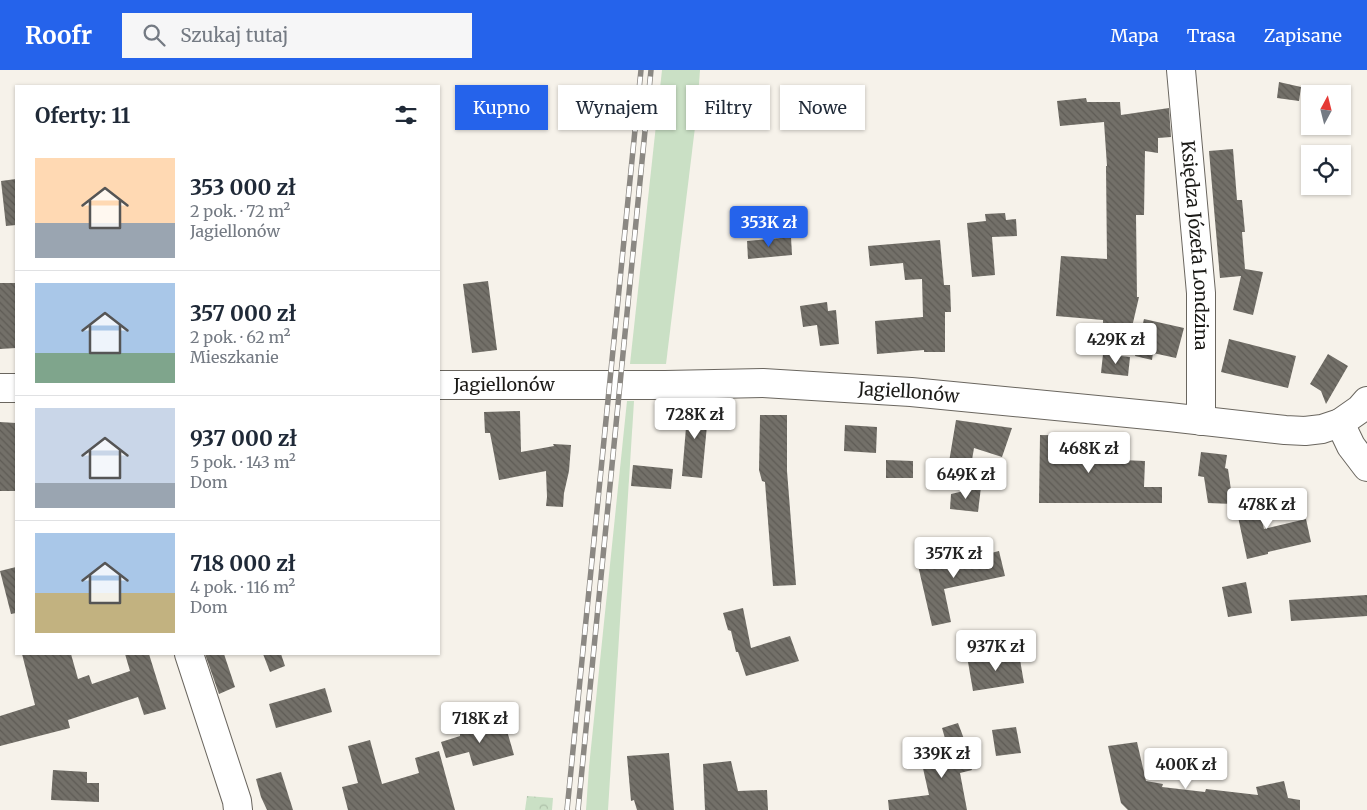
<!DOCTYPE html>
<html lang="pl">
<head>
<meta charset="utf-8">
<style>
  body { margin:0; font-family:Merriweather,serif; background:#f6f6f7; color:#1f2937; height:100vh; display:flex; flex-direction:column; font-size:19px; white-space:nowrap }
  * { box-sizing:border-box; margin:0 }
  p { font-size:16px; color:#747a83 }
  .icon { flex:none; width:28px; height:28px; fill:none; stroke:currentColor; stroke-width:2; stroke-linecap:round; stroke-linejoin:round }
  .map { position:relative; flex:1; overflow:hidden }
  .details { position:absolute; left:15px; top:15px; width:425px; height:570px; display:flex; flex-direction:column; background:#fff; border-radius:0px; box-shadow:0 1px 4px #0004 }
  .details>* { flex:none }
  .top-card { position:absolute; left:455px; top:15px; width:475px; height:45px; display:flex; gap:10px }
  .needle { width:32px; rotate:7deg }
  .buttons { position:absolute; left:1301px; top:15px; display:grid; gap:10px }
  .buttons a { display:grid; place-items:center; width:50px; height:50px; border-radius:0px; background:#fff; box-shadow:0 1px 4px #0004; font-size:25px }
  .price { position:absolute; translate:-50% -42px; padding:0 11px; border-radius:5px; background:#fff; color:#222; font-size:16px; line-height:32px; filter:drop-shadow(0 1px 2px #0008) }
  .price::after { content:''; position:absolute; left:50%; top:30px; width:15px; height:11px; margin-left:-8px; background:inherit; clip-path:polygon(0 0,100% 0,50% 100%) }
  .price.active { background:#2563eb; color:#fff }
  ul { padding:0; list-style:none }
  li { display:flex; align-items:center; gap:15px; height:125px; padding:0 20px }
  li+li { border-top:1px solid #e0e1e3 }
  li span { display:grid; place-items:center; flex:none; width:140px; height:100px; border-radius:0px; color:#555 }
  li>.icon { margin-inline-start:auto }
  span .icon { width:60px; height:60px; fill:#fffc; stroke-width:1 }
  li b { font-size:21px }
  h2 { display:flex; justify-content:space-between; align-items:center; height:60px; padding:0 20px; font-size:21px }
  .tag { padding:0 18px; border-radius:0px; background:#fff; box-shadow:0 1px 4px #0004; font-size:18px; line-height:45px }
  .tag.active { background:#2563eb; color:#fff }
  header { display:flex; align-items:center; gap:30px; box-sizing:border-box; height:70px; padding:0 25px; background:#2563eb; color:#fff }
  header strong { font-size:24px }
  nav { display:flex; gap:28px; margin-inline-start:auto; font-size:18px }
  .search { width:350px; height:45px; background:#f6f6f7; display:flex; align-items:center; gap:12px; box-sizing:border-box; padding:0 18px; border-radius:0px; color:#747a83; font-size:19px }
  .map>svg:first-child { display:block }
  .grass { fill:#cae0c5 }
  .forest { fill:url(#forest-crowns) }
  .building { fill:url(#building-back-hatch) }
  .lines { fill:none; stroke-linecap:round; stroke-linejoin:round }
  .minor-casing { stroke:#6a665f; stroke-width:30 }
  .minor { stroke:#fff; stroke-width:28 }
  .rail-casing { stroke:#8b8883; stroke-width:5.5 }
  .rail { stroke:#fff; stroke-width:4; stroke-dasharray:11; stroke-linecap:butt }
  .labels { text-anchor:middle; stroke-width:4.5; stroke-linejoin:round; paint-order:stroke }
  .street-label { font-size:18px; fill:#1b1a17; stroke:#fff }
</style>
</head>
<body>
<header>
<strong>Roofr</strong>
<div class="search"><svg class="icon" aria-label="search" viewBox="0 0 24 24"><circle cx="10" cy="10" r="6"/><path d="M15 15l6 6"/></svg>Szukaj tutaj</div>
<nav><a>Mapa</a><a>Trasa</a><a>Zapisane</a></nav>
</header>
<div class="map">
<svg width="1367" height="740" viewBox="0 0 1367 740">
  <defs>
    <pattern id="forest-crowns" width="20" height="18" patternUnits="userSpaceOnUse" patternTransform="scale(1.25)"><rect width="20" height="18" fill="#cae0c5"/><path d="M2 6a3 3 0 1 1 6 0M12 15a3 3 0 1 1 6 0" fill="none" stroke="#adc0a8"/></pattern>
    <pattern id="building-back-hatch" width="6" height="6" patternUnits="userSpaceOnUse" patternTransform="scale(1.25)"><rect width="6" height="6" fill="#737069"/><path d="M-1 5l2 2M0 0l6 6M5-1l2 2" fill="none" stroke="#5e5b55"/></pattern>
  </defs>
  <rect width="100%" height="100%" fill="#f6f2ea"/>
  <g class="grass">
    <polygon points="662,0 700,0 697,41 666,294 630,294"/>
    <polygon points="627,331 634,331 608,740 586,740 589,697"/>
  </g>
  <polygon class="forest" points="527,726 553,728 552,740 525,740"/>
  <g class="building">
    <polygon points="1279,12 1301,17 1299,31 1277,28"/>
    <polygon points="1086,28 1087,32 1120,32 1121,45 1169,38 1171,67 1158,68 1158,83 1145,81 1144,145 1136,145 1137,227 1139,227 1132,257 1103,254 1103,250 1056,246 1061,186 1107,189 1106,96 1107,96 1104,52 1060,56 1057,31"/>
    <polygon points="1233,79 1237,130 1242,130 1245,162 1242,162 1245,199 1263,202 1253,245 1233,240 1241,206 1220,208 1209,81"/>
    <polygon points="16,109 16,155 6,156 1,111"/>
    <polygon points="1005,143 1006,150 1016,149 1017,166 992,167 995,205 972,207 967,153 986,151 985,144"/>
    <polygon points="791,167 792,185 748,189 747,171"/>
    <polygon points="940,170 944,215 950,215 951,242 945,242 945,282 924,282 924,280 877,284 875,251 923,247 922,209 905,210 903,193 870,196 868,176"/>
    <polygon points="488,211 497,280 472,283 463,214"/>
    <polygon points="0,213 16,213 16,278 0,279"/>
    <polygon points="827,232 828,241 836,240 839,274 820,276 817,255 803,257 800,236"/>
    <polygon points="1144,249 1184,258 1176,288 1153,283 1152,290 1135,286"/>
    <polygon points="1229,269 1296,286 1288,318 1221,302"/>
    <polygon points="1103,284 1130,287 1128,306 1101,303"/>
    <polygon points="1328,284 1348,296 1326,334 1321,321 1310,314"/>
    <polygon points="688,333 709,334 702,408 682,406"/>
    <polygon points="520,341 521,382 554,376 553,374 571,375 569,401 564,423 563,437 546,436 547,427 546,401 499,410 490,363 485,363 484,342"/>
    <polygon points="760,345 787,345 787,401 796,515 773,516 765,412 762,411 759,400"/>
    <polygon points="956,350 1012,358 1002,387 974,378 969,408 953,408 954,393 949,392"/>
    <polygon points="0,352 16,353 16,421 0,421"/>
    <polygon points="845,355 877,357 876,383 844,381"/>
    <polygon points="1040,365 1098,366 1098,389 1145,391 1144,417 1162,417 1162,433 1039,433"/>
    <polygon points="1201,382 1227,385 1225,398 1228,399 1233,434 1208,433 1204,407 1198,406"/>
    <polygon points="886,390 913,391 913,408 886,408"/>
    <polygon points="633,395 673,399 671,419 631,416"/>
    <polygon points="981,417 978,442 950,439 951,424"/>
    <polygon points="1255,423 1264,459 1306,449 1311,472 1268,482 1268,484 1247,489 1234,428"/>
    <polygon points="999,481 1005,506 944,519 951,552 932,556 916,487 935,483 938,496"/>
    <polygon points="16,497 16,543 11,544 0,501"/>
    <polygon points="1246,512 1252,543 1228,547 1222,517"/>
    <polygon points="1367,525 1367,546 1291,551 1289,530"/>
    <polygon points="743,538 751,578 790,566 799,591 746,606 738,582 736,582 731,561 728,560 723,543"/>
    <polygon points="22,584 71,584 78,609 89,605 92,614 130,601 125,584 149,584 166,639 144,645 138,627 68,650 70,658 0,676 0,646 35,635"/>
    <polygon points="205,584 224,584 235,617 219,624"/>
    <polygon points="263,584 281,584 285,596 270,602"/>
    <polygon points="1019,584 1024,613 973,621 968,592"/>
    <polygon points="325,618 332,642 276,658 269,634"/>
    <polygon points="481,653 483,661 505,654 514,685 473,696 469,682 446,688 441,672 460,666 460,663 472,655"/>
    <polygon points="958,653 964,669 972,700 960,703 967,740 889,740 888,730 929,725 922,694 951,689 942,658"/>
    <polygon points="1016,657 1021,683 996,686 992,660"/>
    <polygon points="370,670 382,714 419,703 415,688 439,681 455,740 348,740 342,717 358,713 348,676"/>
    <polygon points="1137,672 1146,711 1163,714 1162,717 1205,722 1206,719 1258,725 1256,717 1284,711 1288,728 1300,730 1300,740 1128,740 1121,733 1108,676"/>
    <polygon points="669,683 674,740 637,740 634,730 631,731 627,686"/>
    <polygon points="731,691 738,721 767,720 768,740 705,740 703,694"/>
    <polygon points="53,700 87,702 87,713 99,713 99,732 51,730"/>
    <polygon points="281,702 293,740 267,740 261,727 256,709"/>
  </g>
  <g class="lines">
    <g class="minor-casing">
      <g id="minor">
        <path id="s1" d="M1181,0L1201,223V351"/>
        <path id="s2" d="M439,315H665L763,313L911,322L1169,347L1285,360L1305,361L1322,359L1340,353L1360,339L1367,331"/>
        <polyline points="0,318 16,318"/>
        <polyline points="1340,353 1351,376 1367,397"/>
        <polyline points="189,584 237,731 238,740"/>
      </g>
    </g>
    <use href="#minor" class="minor"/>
    <g class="rail-casing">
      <g id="rail">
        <polyline points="567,740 641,0"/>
        <polyline points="578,740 651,0"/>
      </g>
    </g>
    <use href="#rail" class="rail"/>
  </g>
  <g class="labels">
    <g class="street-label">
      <text dy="6" stroke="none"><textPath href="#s1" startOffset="176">Księdza Józefa Londzina</textPath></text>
      <text dy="6" stroke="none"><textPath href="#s2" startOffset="65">Jagiellonów</textPath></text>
      <text dy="6" stroke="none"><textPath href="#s2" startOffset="470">Jagiellonów</textPath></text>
    </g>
  </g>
</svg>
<div class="buttons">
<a><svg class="needle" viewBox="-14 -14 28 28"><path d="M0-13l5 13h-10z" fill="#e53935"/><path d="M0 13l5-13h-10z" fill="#747a83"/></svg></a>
<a><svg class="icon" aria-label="locate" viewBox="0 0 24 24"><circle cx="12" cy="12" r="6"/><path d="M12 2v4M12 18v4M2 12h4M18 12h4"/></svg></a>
</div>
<b class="price active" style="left:769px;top:178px">353K zł</b>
<b class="price" style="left:1116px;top:295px">429K zł</b>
<b class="price" style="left:695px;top:370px">728K zł</b>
<b class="price" style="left:1089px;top:404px">468K zł</b>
<b class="price" style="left:966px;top:430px">649K zł</b>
<b class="price" style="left:1267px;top:460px">478K zł</b>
<b class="price" style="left:954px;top:509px">357K zł</b>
<b class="price" style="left:996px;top:602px">937K zł</b>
<b class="price" style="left:480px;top:674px">718K zł</b>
<b class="price" style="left:942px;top:709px">339K zł</b>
<b class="price" style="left:1186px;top:720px">400K zł</b>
<div class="top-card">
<a class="tag active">Kupno</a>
<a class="tag">Wynajem</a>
<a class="tag">Filtry</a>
<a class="tag">Nowe</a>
</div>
<section class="details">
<h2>Oferty: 11<svg class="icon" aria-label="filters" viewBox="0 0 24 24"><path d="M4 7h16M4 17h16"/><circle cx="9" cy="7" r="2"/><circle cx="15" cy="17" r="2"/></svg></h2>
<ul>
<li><span style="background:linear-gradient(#ffd9b3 65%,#9aa5b1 0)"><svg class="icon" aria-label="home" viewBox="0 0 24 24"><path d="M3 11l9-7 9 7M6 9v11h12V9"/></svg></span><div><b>353 000 zł</b><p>2 pok. · 72 m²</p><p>Jagiellonów</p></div></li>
<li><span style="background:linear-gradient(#a9c7e8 70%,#7fa58c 0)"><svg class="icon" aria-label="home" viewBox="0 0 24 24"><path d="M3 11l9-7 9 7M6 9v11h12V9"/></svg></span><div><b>357 000 zł</b><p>2 pok. · 62 m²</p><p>Mieszkanie</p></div></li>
<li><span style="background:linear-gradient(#c9d6e8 75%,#9aa5b1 0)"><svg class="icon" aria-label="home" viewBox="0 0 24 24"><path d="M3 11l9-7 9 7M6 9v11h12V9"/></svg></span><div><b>937 000 zł</b><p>5 pok. · 143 m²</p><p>Dom</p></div></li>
<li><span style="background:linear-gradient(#a9c7e8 60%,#c2b280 0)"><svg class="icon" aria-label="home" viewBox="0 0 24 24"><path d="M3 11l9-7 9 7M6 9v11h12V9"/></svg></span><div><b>718 000 zł</b><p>4 pok. · 116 m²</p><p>Dom</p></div></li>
</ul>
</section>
</div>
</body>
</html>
